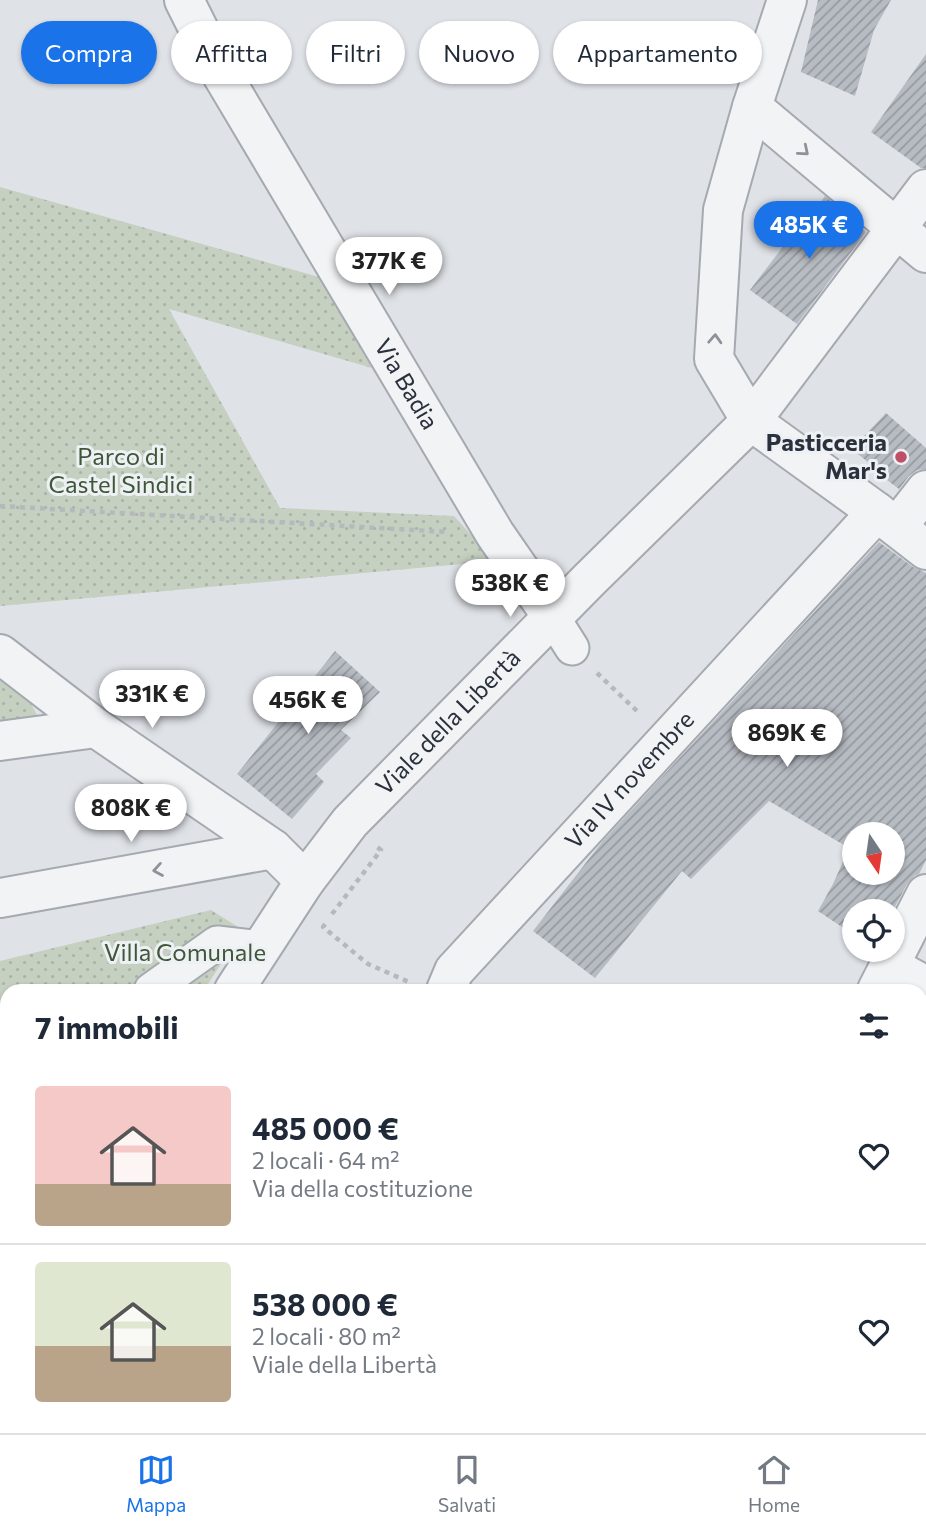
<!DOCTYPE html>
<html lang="it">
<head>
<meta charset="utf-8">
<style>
  body { margin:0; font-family:Commissioner,sans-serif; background:#f6f6f7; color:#1f2937; height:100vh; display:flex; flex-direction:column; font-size:26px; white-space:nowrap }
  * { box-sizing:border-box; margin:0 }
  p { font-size:23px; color:#747a83 }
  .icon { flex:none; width:38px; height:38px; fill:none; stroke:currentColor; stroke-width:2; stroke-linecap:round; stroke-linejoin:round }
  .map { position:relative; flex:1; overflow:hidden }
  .side { position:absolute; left:0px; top:984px; width:928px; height:450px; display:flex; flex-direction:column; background:#fff; border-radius:21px 21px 0 0; box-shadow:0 2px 5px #0004 }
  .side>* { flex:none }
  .banner { position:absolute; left:21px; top:21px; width:886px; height:63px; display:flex; gap:14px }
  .needle { width:46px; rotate:167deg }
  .tools { position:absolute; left:842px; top:822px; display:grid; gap:14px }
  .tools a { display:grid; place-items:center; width:63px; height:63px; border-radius:50%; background:#fff; box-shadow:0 2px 5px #0004; font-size:35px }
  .price { position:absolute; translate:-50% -60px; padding:0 16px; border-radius:24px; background:#fff; color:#222; font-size:23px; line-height:46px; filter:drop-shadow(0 2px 4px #0008) }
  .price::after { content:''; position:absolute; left:50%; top:42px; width:21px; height:16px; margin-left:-10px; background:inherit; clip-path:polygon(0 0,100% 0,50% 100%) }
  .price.selected { background:#1a73e8; color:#fff }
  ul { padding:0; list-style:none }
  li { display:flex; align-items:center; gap:21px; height:175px; padding:0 35px }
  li+li { border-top:2px solid #e0e1e3 }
  li span { display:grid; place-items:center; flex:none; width:196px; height:140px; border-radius:7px; color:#555 }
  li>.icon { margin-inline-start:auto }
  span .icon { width:84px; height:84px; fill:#fffc; stroke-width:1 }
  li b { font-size:30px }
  h2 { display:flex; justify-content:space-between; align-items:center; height:84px; padding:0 35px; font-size:30px }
  .pill { padding:0 24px; border-radius:32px; background:#fff; box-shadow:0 2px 5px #0004; font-size:24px; line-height:63px }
  .pill.selected { background:#1a73e8; color:#fff }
  .tab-bar { display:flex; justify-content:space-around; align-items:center; height:98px; border-top:2px solid #e0e1e3; background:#fff; font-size:19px; color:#747a83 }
  .tab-bar a { display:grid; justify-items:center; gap:4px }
  .tab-bar .selected { color:#1a73e8 }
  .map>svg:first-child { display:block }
  .park { fill:url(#park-dots) }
  .building { fill:url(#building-hatch); fill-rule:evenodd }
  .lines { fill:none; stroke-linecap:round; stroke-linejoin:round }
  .pedestrian-casing { stroke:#a5a9b0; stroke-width:37 }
  .minor-casing { stroke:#a5a9b0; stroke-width:42 }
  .path { stroke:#b5b9be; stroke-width:4.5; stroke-dasharray:5 5; stroke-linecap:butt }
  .pedestrian { stroke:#f1f3f5; stroke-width:33 }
  .minor { stroke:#f1f3f5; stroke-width:38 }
  .oneway { stroke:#8e9298 }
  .poi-dot { fill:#be5168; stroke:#eef1f4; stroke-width:2.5 }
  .labels { text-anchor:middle; stroke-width:6; stroke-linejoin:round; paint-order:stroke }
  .street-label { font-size:24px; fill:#2a313c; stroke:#eef1f4 }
  .poi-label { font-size:24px; font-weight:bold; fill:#2a313c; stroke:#eef1f4; text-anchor:end }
  .park-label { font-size:24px; fill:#405639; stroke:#eef1f4 }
</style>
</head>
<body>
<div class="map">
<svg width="926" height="1433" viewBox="0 0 926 1433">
  <defs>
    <pattern id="park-dots" width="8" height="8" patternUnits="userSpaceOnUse" patternTransform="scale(1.75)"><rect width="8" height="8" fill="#c6d0c1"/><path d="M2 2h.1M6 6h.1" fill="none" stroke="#aab3a7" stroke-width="1.8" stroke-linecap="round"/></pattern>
    <pattern id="building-hatch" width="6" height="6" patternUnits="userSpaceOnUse" patternTransform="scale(1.75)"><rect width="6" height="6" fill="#b7bcc3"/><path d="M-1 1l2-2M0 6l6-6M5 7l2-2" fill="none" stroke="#9599a0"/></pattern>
  </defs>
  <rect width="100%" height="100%" fill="#dfe2e7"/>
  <g class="park">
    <polygon points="0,187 319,277 372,368 169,309 280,508 454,516 495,561 0,606"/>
    <polygon points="0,680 30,702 43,726 0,731"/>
    <polygon points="211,910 243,930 204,990 7,990 7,1303 0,1314 0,961"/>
  </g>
  <g class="building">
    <polygon points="818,0 891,0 874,30 855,96 801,72"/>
    <polygon points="926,54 926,168 921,168 871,132"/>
    <polygon points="825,196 866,232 797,324 750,290 807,215 810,217"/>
    <polygon points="886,413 926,448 926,469 917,470 909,476 899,489 867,465 869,463 852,449"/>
    <path d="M879,542L913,567L926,573V860L919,874L914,876L907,884L892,912H854V935L818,911L833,884L849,848L769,801L691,879L682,871L595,978L533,931L602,842ZM854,835H892V873H854Z"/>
    <polygon points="335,651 380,692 341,730 351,738 316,774 324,782 292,819 237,774"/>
  </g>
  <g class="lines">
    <g class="pedestrian-casing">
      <g id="pedestrian">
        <polyline points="553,618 572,648"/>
        <polyline points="151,990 217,943 262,948"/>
        <polyline points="0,1177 7,1167"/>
        <polyline points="920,1395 926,1397"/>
      </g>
    </g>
    <g class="minor-casing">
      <g id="minor">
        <path id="s1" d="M184,0L218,68L495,534L553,618"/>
        <polyline points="787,0 752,107 723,210 714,359 751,421 877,512 926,550"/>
        <polyline points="752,107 926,253"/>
        <polyline points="897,527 926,490"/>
        <path id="s2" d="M0,654L96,728L273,849L305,881L350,822L590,579L751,421L926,189"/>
        <polyline points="0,741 96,728"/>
        <polyline points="0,898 273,849"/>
        <polyline points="890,966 926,986"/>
        <polyline points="234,990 305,881"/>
        <path id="s3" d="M446,990L454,971L877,512"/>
        <polyline points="877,990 926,894"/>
        <polyline points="0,1347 7,1336"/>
        <polyline points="492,1433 497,1426"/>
      </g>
    </g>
    <g class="path">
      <polyline points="0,506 448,532"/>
      <polyline points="597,673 639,713"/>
      <polyline points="332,914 381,850 377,847"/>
      <polyline points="325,924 323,927 368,964 409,982"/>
    </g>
    <use href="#pedestrian" class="pedestrian"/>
    <use href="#minor" class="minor"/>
  </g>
  <defs><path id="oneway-chevron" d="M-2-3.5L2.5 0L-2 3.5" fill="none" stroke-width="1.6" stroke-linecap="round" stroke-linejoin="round" transform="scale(1.75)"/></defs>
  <g class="oneway">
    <use href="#oneway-chevron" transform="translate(804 151) rotate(40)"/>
    <use href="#oneway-chevron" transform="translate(715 339) rotate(-87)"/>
    <use href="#oneway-chevron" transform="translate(158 870) rotate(170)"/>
  </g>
  <circle class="poi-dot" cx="901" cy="457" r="7"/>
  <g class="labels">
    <g class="street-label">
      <text dy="8" stroke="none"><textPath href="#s1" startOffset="444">Via Badia</textPath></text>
      <text dy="8" stroke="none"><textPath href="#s2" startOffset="595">Viale della Libertà</textPath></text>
      <text dy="8" stroke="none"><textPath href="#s3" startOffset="280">Via IV novembre</textPath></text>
    </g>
    <g class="poi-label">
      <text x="887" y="451">Pasticceria<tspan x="887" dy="28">Mar's</tspan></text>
    </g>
    <g class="park-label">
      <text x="121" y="465">Parco di<tspan x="121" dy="28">Castel Sindici</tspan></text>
      <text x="185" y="961">Villa Comunale</text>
    </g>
  </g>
</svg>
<div class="tools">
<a><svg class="needle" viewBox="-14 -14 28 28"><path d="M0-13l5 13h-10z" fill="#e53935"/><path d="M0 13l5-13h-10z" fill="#747a83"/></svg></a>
<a><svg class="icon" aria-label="locate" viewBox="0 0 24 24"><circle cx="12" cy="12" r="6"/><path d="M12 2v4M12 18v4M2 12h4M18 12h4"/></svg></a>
</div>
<b class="price selected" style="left:809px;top:261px">485K €</b>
<b class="price" style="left:389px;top:297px">377K €</b>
<b class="price" style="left:510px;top:619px">538K €</b>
<b class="price" style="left:152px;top:730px">331K €</b>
<b class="price" style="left:308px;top:736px">456K €</b>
<b class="price" style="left:787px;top:769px">869K €</b>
<b class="price" style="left:131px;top:844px">808K €</b>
<div class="banner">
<a class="pill selected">Compra</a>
<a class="pill">Affitta</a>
<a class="pill">Filtri</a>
<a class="pill">Nuovo</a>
<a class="pill">Appartamento</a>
</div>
<section class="side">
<h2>7 immobili<svg class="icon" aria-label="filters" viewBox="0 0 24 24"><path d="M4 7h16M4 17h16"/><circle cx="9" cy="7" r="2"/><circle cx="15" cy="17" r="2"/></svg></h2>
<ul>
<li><span style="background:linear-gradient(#f6c9c9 70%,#b9a48a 0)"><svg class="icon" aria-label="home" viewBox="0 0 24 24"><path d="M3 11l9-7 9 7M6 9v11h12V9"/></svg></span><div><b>485 000 €</b><p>2 locali · 64 m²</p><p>Via della costituzione</p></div><svg class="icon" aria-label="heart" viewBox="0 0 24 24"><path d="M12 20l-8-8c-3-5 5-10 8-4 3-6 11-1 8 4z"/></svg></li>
<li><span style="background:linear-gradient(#dfe7d0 60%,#b9a48a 0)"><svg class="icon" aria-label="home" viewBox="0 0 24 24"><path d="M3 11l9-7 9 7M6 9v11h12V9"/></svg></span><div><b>538 000 €</b><p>2 locali · 80 m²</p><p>Viale della Libertà</p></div><svg class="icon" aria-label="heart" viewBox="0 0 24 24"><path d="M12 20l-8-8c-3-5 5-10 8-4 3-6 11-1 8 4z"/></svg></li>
</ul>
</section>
</div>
<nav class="tab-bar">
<a class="selected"><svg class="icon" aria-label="map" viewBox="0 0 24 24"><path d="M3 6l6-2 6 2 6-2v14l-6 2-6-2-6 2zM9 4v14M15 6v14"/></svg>Mappa</a>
<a><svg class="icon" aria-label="saved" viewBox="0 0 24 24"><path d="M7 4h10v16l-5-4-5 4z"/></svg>Salvati</a>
<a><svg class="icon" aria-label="home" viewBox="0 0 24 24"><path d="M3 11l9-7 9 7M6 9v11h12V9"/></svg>Home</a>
</nav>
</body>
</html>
